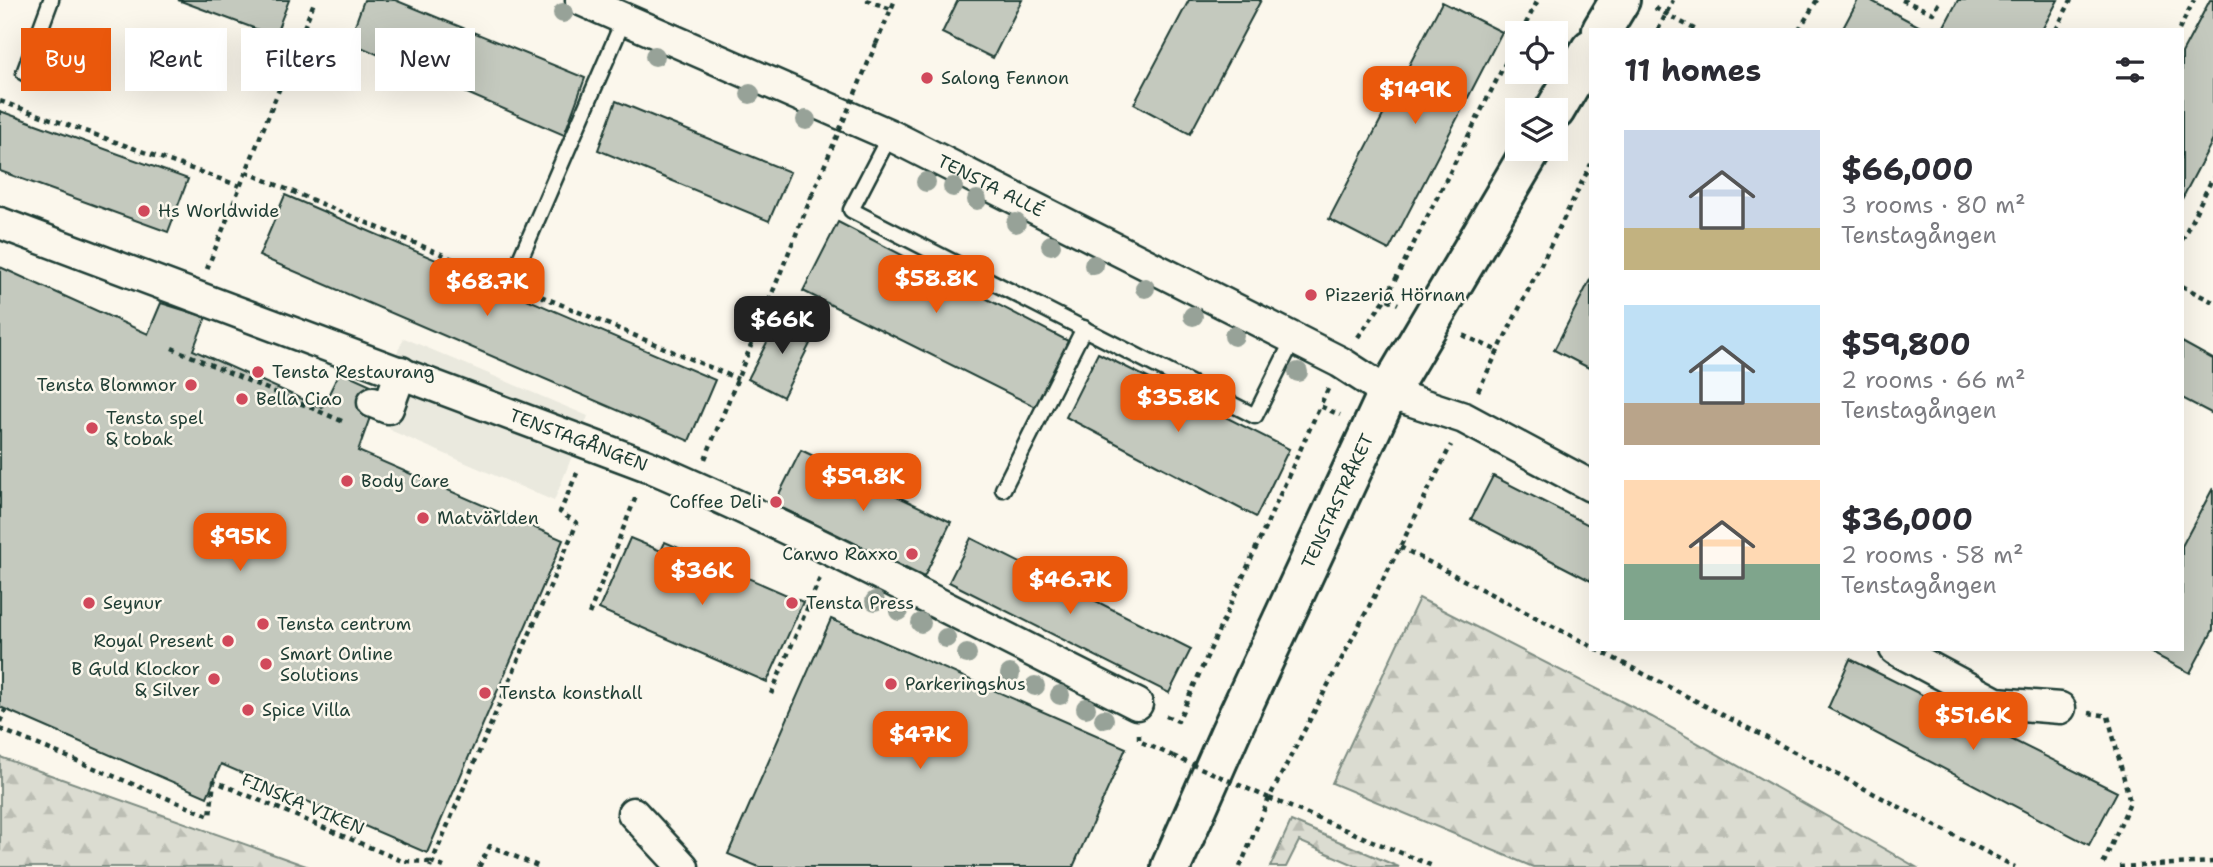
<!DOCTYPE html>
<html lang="en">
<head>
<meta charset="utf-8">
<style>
  body { margin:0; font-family:"Shantell Sans",sans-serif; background:#f2f2f3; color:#2b2b33; height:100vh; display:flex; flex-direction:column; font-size:26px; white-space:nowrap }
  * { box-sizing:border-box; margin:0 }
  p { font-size:23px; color:#7c7c81 }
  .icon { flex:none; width:38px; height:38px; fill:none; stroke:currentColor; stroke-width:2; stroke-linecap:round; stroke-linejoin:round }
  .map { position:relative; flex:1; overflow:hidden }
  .details { position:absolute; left:1589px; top:28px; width:595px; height:623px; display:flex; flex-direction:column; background:#fff; border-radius:0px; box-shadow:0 7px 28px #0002 }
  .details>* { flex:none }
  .banner { position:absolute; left:21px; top:28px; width:665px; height:63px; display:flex; gap:14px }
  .tools { position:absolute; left:1505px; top:21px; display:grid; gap:14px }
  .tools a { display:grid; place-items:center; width:63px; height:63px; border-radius:0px; background:#fff; box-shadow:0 7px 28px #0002; font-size:35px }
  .price { position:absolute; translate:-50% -60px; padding:0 16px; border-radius:14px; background:#ea580c; color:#fff; font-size:23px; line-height:46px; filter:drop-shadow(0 2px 4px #0008) }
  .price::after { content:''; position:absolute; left:50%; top:42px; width:21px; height:16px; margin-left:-10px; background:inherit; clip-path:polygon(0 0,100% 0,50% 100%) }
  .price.selected { background:#222; color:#fff }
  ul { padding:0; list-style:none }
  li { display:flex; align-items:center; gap:21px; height:175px; padding:0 35px }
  li span { display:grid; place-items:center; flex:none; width:196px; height:140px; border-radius:0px; color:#555 }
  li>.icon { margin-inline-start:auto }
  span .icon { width:84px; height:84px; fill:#fffc; stroke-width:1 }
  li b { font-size:30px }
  h2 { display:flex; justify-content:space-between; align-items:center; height:84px; padding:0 35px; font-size:30px }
  .chip { padding:0 24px; border-radius:0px; background:#fff; box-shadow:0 7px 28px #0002; font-size:24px; line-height:63px }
  .chip.selected { background:#ea580c; color:#fff }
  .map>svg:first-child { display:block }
  .built { fill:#eae9de }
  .forest { fill:url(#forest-firs); stroke:#7d8c82; stroke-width:2 }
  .building { fill:#c4c9be; stroke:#1f3d34; stroke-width:2 }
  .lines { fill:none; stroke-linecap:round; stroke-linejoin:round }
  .lane-casing { stroke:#1f3d34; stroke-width:19 }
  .street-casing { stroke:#1f3d34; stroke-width:35 }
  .secondary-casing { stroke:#1f3d34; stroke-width:44 }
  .path { stroke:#1f3d34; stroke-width:4.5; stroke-dasharray:5 5; stroke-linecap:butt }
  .lane { stroke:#fbf7ec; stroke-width:14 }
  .street { stroke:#fbf7ec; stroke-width:30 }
  .secondary { stroke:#fbf7ec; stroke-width:38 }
  .path-bridge { stroke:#1f3d34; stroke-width:4.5; stroke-dasharray:5 5; stroke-linecap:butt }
  .tree { fill:#97a298 }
  .poi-dot { fill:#d1495b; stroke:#fbf7ec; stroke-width:2.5 }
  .labels { text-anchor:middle; stroke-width:5; stroke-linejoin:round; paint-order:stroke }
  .poi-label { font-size:18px; fill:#1f3d34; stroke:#fbf7ec; text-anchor:start }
  .street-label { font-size:18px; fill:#1f3d34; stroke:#fbf7ec }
</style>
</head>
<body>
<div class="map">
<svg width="2213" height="867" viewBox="0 0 2213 867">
  <defs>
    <pattern id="forest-firs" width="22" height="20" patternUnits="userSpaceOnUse" patternTransform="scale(1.75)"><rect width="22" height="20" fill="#dbdcd1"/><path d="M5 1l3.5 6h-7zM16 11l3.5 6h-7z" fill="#bcbeb4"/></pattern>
  </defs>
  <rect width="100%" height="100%" fill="#fbf7ec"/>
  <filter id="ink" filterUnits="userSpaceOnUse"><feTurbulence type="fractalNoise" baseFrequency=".0143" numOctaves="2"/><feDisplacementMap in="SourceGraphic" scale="14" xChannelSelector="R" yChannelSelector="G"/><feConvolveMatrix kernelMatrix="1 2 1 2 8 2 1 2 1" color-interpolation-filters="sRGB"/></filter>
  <g filter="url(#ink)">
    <polygon class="built" points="404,338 588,416 554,501 392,431 373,402"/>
    <g class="forest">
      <polygon points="1419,598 1652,717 1916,867 1533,867 1332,783"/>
      <polygon points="0,757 309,867 0,867"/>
      <polygon points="1291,821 1399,867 1359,867 1299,841 1286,867 1270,867"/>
    </g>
    <g class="building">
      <polygon points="178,0 289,0 275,36"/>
      <polygon points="364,0 395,0 585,78 564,135 349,42"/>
      <polygon points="958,0 1022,0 993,58 942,33"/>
      <polygon points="1189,0 1261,0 1190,134 1134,104"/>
      <polygon points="1858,0 1870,0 1926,30 1842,30"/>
      <polygon points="1958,0 2058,0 2042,30 1942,30"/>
      <polygon points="2210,0 2213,0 2213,140 2182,199 2182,53"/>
      <polygon points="1442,2 1502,32 1389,250 1329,219"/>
      <polygon points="616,101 790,172 769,221 598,150"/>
      <polygon points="0,111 188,179 168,232 0,171"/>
      <polygon points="285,195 715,380 689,441 259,256"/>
      <polygon points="838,222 1070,342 1036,407 803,291"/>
      <polygon points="0,267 148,334 161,303 206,317 193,350 322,408 340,371 380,389 358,451 563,540 427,853 221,764 207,797 0,707"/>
      <polygon points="1591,278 1591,369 1554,350"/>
      <polygon points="781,315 816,332 783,397 748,379"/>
      <polygon points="2182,342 2213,359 2213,414 2182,398"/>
      <polygon points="1098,353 1289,449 1256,517 1066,417"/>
      <polygon points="801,450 951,522 924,577 774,504"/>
      <polygon points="1493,476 1591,526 1591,581 1471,519"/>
      <polygon points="2213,488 2213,630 2190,673 2144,649 2182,649 2182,546"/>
      <polygon points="630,538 661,551 665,542 803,602 767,682 599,609"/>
      <polygon points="971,538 1191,649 1169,693 949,582"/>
      <polygon points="831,619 1126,748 1073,867 759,867 728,854"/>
      <polygon points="1850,659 2117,792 2089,845 1828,708"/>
    </g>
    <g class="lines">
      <g class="lane-casing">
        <g id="lane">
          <polyline points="24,73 51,0"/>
          <polyline points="890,135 851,210 1255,416 1293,340"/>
          <polyline points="521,257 624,19"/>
          <polyline points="1003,489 1084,328"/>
        </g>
      </g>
      <g class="street-casing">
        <g id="street">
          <path id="s1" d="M581,0L890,135L1340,362L1388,393L1464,418L1591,486"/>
          <path id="s2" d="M0,223L648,466C814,537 975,623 1137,704"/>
          <polyline points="373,402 388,408 401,372"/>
          <polyline points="1895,649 1996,703 2060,708"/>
          <polyline points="633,813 683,867"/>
        </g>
      </g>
      <g class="secondary-casing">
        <g id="secondary">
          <polyline points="1602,30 1620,0"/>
          <polyline points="1555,110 1591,49"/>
          <path id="s3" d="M1171,867L1230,733L1388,393L1532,149"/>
        </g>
      </g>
      <g class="path">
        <polyline points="866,0 891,9"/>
        <polyline points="1902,0 1933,13 1940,0"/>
        <polyline points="1655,8 1696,30"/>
        <polyline points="1658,30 1673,0"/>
        <polyline points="1799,30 1817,0"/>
        <polyline points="2056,30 2071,0"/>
        <polyline points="2179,30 2194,0"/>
        <polyline points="1521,33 1538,0"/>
        <polyline points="876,44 895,0"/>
        <polyline points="0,101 240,186"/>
        <polyline points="246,172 738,379"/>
        <polyline points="2182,240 2213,177"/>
        <polyline points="207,269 315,0"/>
        <polyline points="2182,286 2213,302"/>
        <polyline points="1386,298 1517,40"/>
        <polyline points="1463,335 1498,351"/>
        <polyline points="1358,337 1386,298 1398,304"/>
        <polyline points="172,348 344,422"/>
        <polyline points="1328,389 1320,406 1340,415"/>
        <polyline points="1478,391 1591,164"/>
        <polyline points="705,459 812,195"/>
        <polyline points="1400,547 1591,646"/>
        <polyline points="589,614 637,494"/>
        <polyline points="1596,649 2015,867"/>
        <polyline points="771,694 820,578"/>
        <polyline points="2089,713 2108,716 2130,802 2102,867"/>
        <polyline points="1166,716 1178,721 1320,406"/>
        <polyline points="0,722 5,710"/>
        <polyline points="0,729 210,816 214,781 402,861 432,862 430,867"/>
        <polyline points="1139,734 1139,741 1173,756"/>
        <polyline points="1269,798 1435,867"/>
        <polyline points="444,867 432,862 577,523 560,512 577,473"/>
        <polyline points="479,867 490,846 540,867"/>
        <polyline points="1240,867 1269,798 1400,547 1451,445"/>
        <polyline points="2119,867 2213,862"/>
      </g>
      <use href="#lane" class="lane"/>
      <use href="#street" class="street"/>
      <use href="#secondary" class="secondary"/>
      <g class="path-bridge">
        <polyline points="812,195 876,44"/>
        <polyline points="1173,756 1269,798"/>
      </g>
    </g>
    <g class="tree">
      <circle cx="563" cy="13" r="10"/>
      <circle cx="655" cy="56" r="10"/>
      <circle cx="750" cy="94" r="10"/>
      <circle cx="806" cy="120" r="10"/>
      <circle cx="926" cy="182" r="10"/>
      <circle cx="953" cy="187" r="10"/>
      <circle cx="977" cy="200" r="10"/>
      <circle cx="1016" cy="223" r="10"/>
      <circle cx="1051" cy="245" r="10"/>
      <circle cx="1094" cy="265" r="10"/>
      <circle cx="1145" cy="288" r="10"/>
      <circle cx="1193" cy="316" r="10"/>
      <circle cx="1234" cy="336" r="10"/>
      <circle cx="1298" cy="372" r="10"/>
      <circle cx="875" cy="601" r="10"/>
      <circle cx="899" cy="611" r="10"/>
      <circle cx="921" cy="623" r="10"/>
      <circle cx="946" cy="638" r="10"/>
      <circle cx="967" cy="654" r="10"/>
      <circle cx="1010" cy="674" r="10"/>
      <circle cx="1035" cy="686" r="10"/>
      <circle cx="1060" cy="695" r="10"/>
      <circle cx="1086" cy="708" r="10"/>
      <circle cx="1104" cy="719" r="10"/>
    </g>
  </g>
  <g class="poi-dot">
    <circle cx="927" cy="78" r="7"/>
    <circle cx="144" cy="211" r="7"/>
    <circle cx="1311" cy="295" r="7"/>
    <circle cx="258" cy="372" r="7"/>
    <circle cx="191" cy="385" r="7"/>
    <circle cx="242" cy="399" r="7"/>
    <circle cx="92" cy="428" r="7"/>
    <circle cx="347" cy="481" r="7"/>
    <circle cx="776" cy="502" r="7"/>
    <circle cx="423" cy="518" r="7"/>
    <circle cx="912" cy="554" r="7"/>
    <circle cx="89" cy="603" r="7"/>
    <circle cx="792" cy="603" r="7"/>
    <circle cx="263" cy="624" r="7"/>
    <circle cx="228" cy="641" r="7"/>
    <circle cx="266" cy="664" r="7"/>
    <circle cx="214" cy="679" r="7"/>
    <circle cx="891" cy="684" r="7"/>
    <circle cx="485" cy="693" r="7"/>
    <circle cx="248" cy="710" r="7"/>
  </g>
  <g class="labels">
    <g class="poi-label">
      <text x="941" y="84">Salong Fennon</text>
      <text x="158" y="217">Hs Worldwide</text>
      <text x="1325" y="301">Pizzeria Hörnan</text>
      <text x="272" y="378">Tensta Restaurang</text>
      <text x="177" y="391" text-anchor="end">Tensta Blommor</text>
      <text x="256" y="405">Bella Ciao</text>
      <text x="106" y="424">Tensta spel<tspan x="106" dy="21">&amp; tobak</tspan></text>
      <text x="361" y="487">Body Care</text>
      <text x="762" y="508" text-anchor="end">Coffee Deli</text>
      <text x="437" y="524">Matvärlden</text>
      <text x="898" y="560" text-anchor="end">Carwo Raxxo</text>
      <text x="103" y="609">Seynur</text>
      <text x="806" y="609">Tensta Press</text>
      <text x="277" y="630">Tensta centrum</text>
      <text x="214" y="647" text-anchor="end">Royal Present</text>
      <text x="280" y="660">Smart Online<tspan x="280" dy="21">Solutions</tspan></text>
      <text x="200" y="675" text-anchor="end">B Guld Klockor<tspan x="200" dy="21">&amp; Silver</tspan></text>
      <text x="905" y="690">Parkeringshus</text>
      <text x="499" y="699">Tensta konsthall</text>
      <text x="262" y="716">Spice Villa</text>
    </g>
    <g class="street-label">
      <text dy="6" stroke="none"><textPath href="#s1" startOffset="450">TENSTA ALLÉ</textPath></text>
      <text dy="6" stroke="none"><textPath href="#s2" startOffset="618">TENSTAGÅNGEN</textPath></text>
      <text dy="6" stroke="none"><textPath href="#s3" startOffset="402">TENSTASTRÅKET</textPath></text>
      <text transform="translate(303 804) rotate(23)" y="6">FINSKA VIKEN</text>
    </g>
  </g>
</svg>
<div class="tools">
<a><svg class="icon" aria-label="locate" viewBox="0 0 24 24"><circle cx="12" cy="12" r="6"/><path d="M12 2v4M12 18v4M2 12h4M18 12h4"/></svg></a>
<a><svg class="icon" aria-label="layers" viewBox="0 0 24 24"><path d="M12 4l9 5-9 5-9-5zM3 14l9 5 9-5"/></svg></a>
</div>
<b class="price" style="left:1415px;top:126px">$149K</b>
<b class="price" style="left:936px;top:315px">$58.8K</b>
<b class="price" style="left:487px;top:318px">$68.7K</b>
<b class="price selected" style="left:782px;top:356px">$66K</b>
<b class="price" style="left:1178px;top:434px">$35.8K</b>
<b class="price" style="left:863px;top:513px">$59.8K</b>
<b class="price" style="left:240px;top:573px">$95K</b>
<b class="price" style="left:702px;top:607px">$36K</b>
<b class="price" style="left:1070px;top:616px">$46.7K</b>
<b class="price" style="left:1973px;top:752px">$51.6K</b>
<b class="price" style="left:920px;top:771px">$47K</b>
<div class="banner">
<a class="chip selected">Buy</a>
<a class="chip">Rent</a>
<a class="chip">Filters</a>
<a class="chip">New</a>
</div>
<section class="details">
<h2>11 homes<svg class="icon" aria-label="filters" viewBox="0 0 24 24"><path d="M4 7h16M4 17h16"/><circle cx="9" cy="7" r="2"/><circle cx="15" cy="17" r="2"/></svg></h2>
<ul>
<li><span style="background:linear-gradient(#c9d6e8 70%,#c2b280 0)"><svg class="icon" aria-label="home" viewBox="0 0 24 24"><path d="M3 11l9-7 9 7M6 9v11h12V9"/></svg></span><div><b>$66,000</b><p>3 rooms · 80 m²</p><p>Tenstagången</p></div></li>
<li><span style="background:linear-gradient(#bfe0f5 70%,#b9a48a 0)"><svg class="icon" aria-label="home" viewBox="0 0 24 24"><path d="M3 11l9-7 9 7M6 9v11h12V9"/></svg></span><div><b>$59,800</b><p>2 rooms · 66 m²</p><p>Tenstagången</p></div></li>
<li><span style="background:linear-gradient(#ffd9b3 60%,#7fa58c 0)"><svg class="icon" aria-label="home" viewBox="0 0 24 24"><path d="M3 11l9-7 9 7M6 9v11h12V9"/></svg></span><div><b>$36,000</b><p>2 rooms · 58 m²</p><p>Tenstagången</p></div></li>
</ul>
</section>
</div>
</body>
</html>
